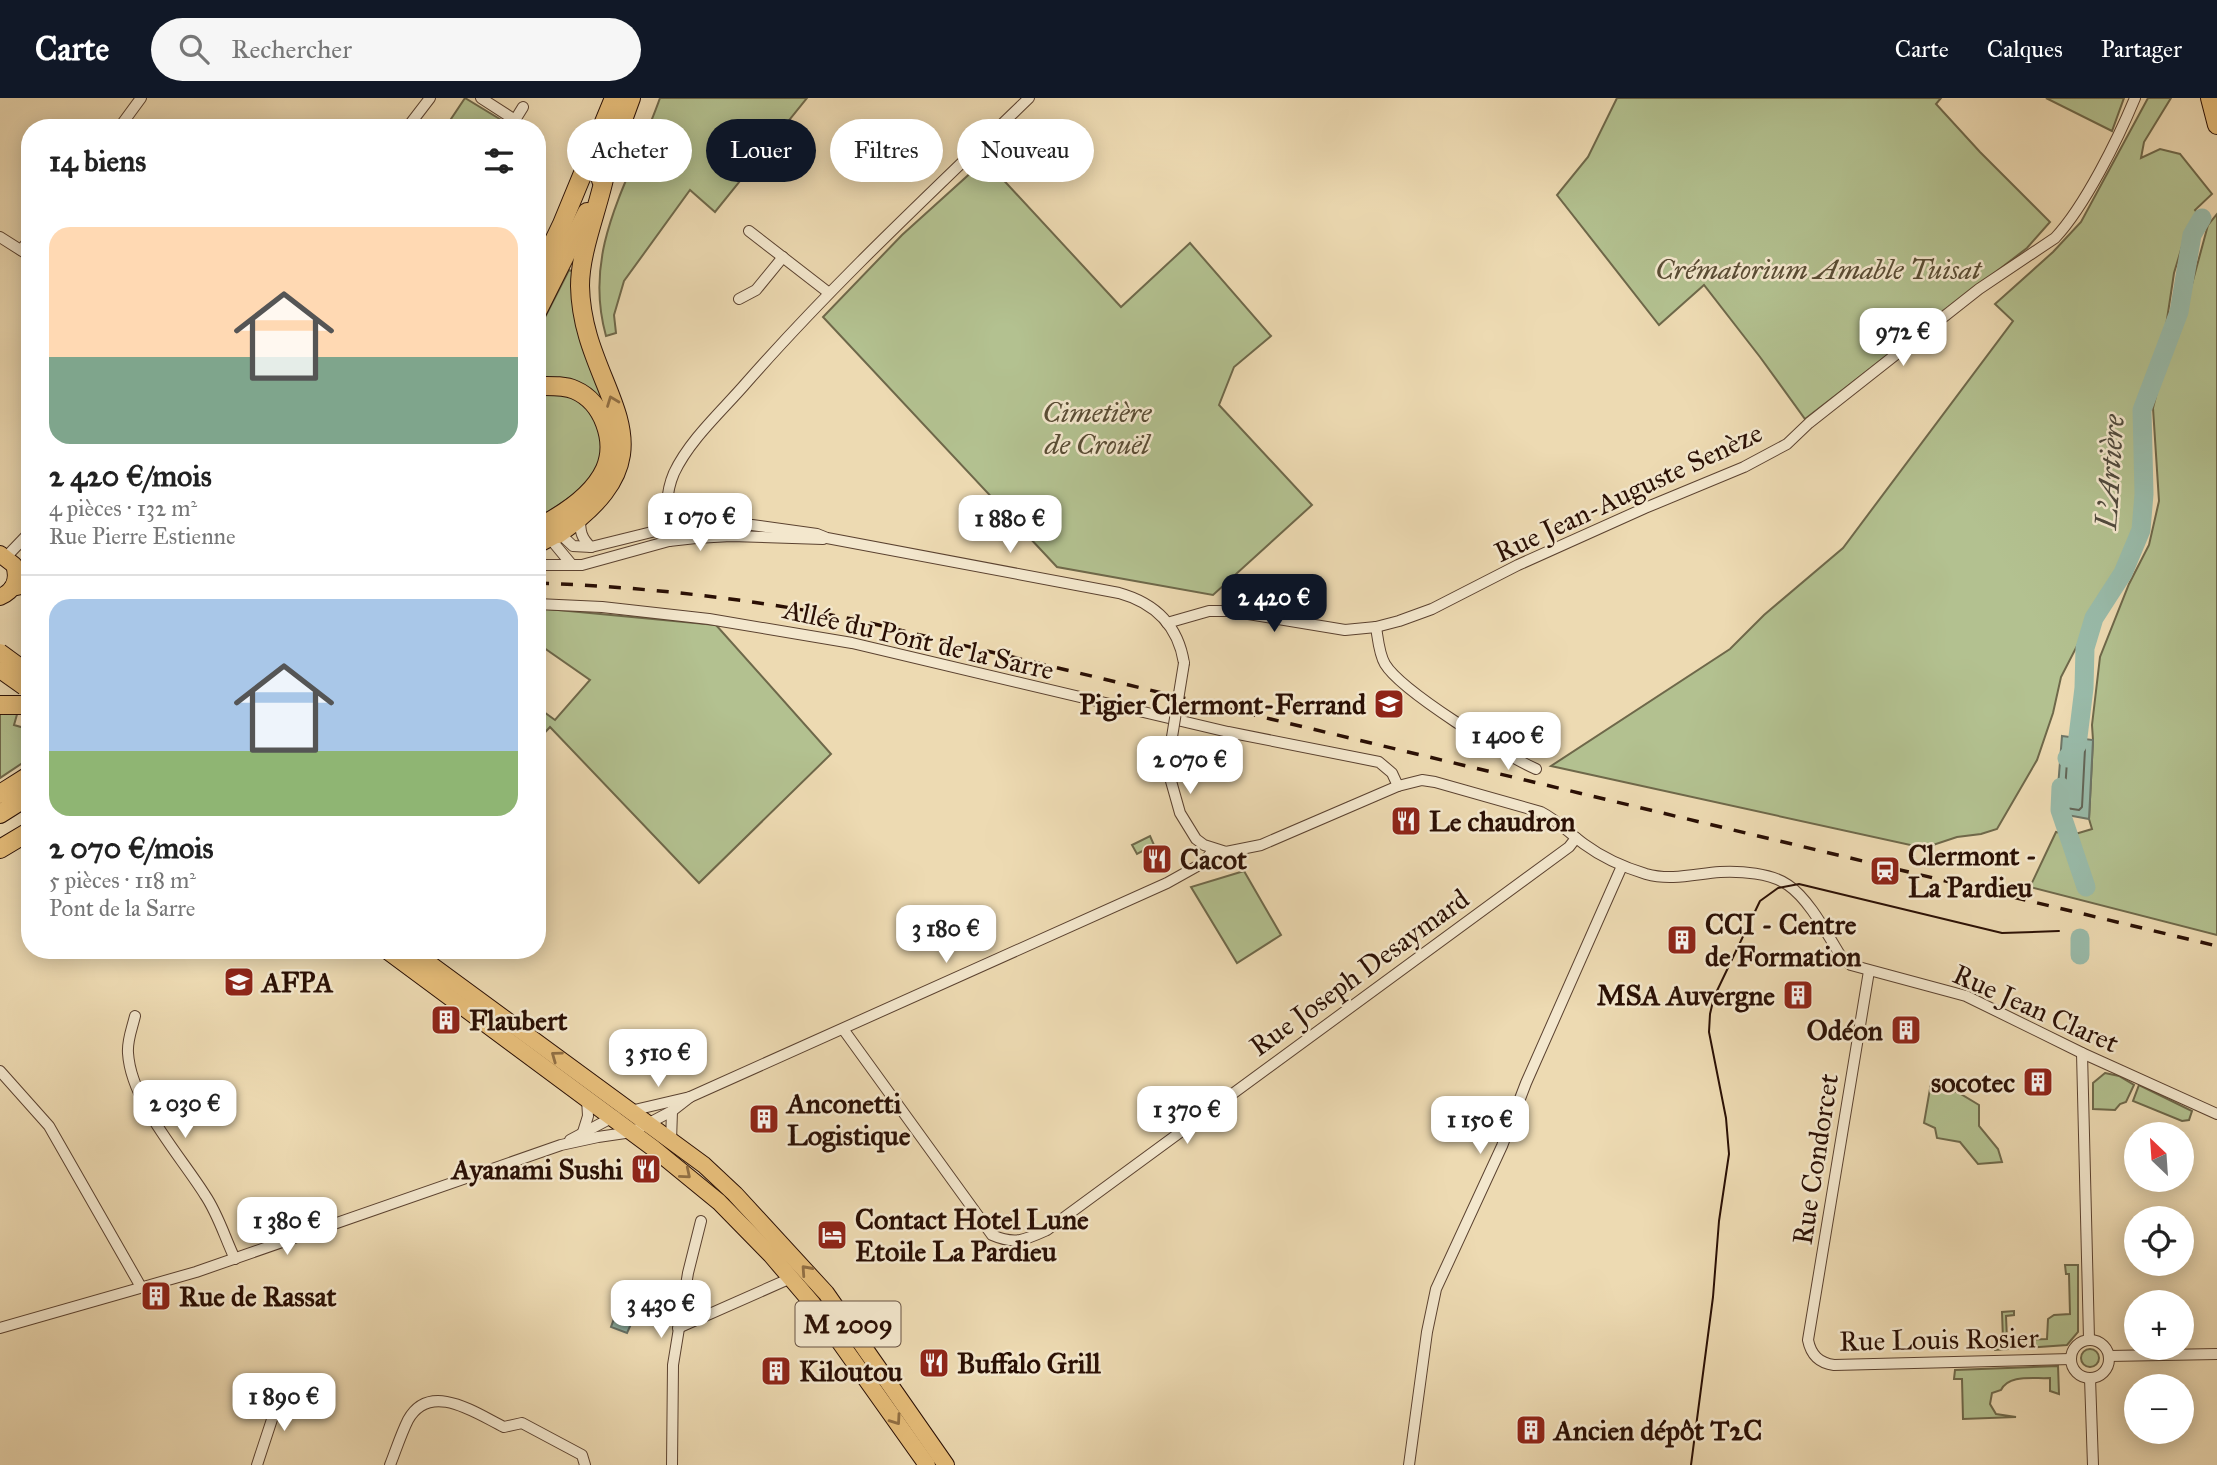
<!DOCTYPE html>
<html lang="fr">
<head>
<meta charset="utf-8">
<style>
  body { margin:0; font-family:"IM FELL Great Primer",serif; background:#f6f6f6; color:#222; height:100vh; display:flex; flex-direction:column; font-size:26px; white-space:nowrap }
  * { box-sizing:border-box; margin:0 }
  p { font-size:23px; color:#767676 }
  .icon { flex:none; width:38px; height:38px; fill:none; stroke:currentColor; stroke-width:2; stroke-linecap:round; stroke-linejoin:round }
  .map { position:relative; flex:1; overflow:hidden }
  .side { position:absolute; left:21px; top:21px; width:525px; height:840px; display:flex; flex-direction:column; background:#fff; border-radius:28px; box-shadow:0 4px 18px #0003 }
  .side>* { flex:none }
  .top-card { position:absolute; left:567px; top:21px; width:665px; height:63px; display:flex; gap:14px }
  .needle { width:46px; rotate:335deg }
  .controls { position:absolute; left:2124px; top:1024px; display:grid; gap:14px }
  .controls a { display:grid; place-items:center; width:70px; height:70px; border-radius:50%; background:#fff; box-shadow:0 4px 18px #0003; font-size:35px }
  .price { position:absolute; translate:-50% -60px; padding:0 16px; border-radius:14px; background:#fff; color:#222; font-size:23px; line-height:46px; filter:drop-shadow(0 2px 4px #0008) }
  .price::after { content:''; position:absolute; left:50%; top:42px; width:21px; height:16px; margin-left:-10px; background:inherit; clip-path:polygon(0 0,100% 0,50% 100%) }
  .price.on { background:#111827; color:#fff }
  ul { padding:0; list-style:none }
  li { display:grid; align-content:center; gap:14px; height:371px; padding:0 28px }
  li+li { border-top:2px solid #e0e0e0 }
  li span { display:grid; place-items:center; height:217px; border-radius:21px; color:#555 }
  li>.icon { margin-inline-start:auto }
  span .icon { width:126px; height:126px; fill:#fffc; stroke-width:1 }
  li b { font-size:30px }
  h2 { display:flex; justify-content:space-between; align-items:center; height:84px; padding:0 28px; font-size:30px }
  .pill { padding:0 24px; border-radius:32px; background:#fff; box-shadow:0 4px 18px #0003; font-size:24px; line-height:63px }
  .pill.on { background:#111827; color:#fff }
  header { display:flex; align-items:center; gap:42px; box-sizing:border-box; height:98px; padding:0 35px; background:#111827; color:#fff }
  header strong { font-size:33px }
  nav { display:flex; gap:38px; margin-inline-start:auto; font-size:24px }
  .search { width:490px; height:63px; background:#f6f6f6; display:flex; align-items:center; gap:18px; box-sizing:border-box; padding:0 24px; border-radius:38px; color:#767676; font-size:26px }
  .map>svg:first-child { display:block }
  .green { fill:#b3c190; stroke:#6e684a; stroke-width:2 }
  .water { fill:#9ba; stroke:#6d7668; stroke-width:2 }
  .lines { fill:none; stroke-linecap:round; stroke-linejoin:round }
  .shore { stroke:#626557; stroke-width:2 }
  .river { stroke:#9ba; stroke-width:19 }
  .street-casing { stroke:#5b4230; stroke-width:12 }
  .primary-casing { stroke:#2a0f04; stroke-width:18 }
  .highway-casing { stroke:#2a0f04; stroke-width:20 }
  .street { stroke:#f3e7cd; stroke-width:10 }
  .primary { stroke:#e6bd79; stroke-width:16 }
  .highway { stroke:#e6bd79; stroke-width:18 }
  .tram { stroke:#2a0f04; stroke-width:2 }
  .rail { stroke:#2a0f04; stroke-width:3.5; stroke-dasharray:12 12; stroke-linecap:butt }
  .street-bridge-casing { stroke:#5b4230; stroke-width:12; stroke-linecap:butt }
  .primary-bridge-casing { stroke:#2a0f04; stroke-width:18; stroke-linecap:butt }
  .street-bridge { stroke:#f3e7cd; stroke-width:10 }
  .primary-bridge { stroke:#e6bd79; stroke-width:16 }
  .oneway { stroke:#916f44 }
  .labels { text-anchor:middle; stroke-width:5; stroke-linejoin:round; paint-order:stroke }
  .shield { fill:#f3e7cd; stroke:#665040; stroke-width:2 }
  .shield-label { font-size:26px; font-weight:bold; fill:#2a0f04 }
  .park-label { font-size:28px; font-style:italic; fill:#5a4d35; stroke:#f3e7cd }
  .street-label { font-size:28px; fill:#2a0f04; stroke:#f3e7cd }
  .poi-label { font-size:28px; font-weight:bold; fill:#2a0f04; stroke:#f3e7cd; text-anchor:start }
  .water-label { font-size:30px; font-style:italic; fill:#514b3e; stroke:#f3e7cd }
</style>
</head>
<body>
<header>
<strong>Carte</strong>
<div class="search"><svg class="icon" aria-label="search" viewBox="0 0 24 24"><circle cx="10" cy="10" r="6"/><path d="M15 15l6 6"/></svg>Rechercher</div>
<nav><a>Carte</a><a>Calques</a><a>Partager</a></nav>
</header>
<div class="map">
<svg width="2217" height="1367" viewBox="0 0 2217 1367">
  <rect width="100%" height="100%" fill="#eddab2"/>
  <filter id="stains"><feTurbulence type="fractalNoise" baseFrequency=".00286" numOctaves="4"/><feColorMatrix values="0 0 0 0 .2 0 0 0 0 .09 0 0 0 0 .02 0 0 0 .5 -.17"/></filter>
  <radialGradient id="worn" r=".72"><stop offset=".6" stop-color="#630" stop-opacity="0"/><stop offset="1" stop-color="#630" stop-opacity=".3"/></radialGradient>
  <g class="green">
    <polygon points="465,0 503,23 499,30 445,30"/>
    <path d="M660,0H807L715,114L690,92L624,183L614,217L616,235L606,238C581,149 632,80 660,0Z"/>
    <polygon points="1617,0 1941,0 1936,6 1980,54 2050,124 2027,150 1805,321 1760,259 1704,187 1659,227 1557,97 1588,59"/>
    <polygon points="2046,0 2124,0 2112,33"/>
    <polygon points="2148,0 2171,0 2144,44 2141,60 2160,51 2180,56 2212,96 2195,112 2198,116 2187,132 2174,175 2166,228 2134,323 2139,360 2138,432 2121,472 2098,507 2061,579 2053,615 2037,662 1997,731 1981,736 1957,739 1924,750 1551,668 1730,551 1764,517 1843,450 2013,223 1995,206 2053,154 2081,124"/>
    <polygon points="985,62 1121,209 1190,145 1271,238 1234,269 1219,307 1312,407 1213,497 1057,469 823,219 902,137"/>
    <polygon points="2217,116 2217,837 2030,789 2056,734 2072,737 2092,731 2089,721 2093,642 2092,627 2100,559 2129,486 2149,447 2159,403 2153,310 2159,286 2179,234 2208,127"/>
    <polygon points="569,172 576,175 612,316 593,298 537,283 537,235"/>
    <path d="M537,294C552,295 566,295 579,303C604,318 610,356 592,378C578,397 556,408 537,421Z"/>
    <polygon points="537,510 716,527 831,656 699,785 550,629 537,643 537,609 555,622 590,582 537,545"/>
    <polygon points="0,612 18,613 14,627 28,631 30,627 30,660 0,680"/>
    <polygon points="1150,738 1154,747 1137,756 1132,747"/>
    <polygon points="1244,773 1281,837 1237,865 1191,789"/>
    <polygon points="2105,975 2119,978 2134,987 2126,1004 2120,1006 2115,1012 2093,1011 2093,985"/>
    <polygon points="1931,985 1959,995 1979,1007 1979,1028 1998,1051 2002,1064 1978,1066 1960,1044 1937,1040 1935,1030 1924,1025"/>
    <polygon points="2139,987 2192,1013 2189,1022 2182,1023 2133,1003"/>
    <polygon points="2065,1167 2078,1167 2078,1234 2067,1247 1995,1252 1995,1243 2003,1242 2002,1214 2014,1213 2014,1217 2006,1218 2007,1242 2047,1241 2048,1221 2054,1217 2070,1216 2069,1176 2066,1176"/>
    <circle cx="2090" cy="1260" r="9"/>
    <path d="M2058,1268L2059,1296L2050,1293V1280C2033,1281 2009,1276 2001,1292L1992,1295L1990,1306L1996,1316L2016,1319L1963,1321L1962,1281H1954L1955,1272Z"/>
  </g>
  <g class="water">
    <polygon points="2062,638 2093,642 2089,721 2056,715"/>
    <polygon points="615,1218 632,1224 627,1235 611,1229"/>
  </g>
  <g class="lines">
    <polygon class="shore" points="2071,646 2083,648 2085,651 2082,709 2079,712 2066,710 2064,707 2068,649"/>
    <g class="river">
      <polyline points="2067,660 2077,647 2084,590 2085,550 2094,520 2123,475 2141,432 2144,396 2142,312 2179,214 2192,137 2202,120"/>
      <polyline points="2061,689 2060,712 2086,789"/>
      <polyline points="2080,840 2080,857"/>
    </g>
    <g class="street-casing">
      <g id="street">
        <polyline points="481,0 515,22"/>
        <polyline points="119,30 141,0"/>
        <polyline points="407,30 430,0"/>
        <polyline points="510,30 523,9"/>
        <polyline points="749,133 829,195"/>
        <polyline points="0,139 30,158"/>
        <polyline points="21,152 30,141"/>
        <polyline points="739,201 756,192 783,159"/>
        <path d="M580,420C580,433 581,440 591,449L668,430L714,425L752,427L817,436L827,440L1119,495C1155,505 1178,527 1184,565"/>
        <polyline points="556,432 573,448 591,449"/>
        <polyline points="548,438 572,467"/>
        <path d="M669,443C667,419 664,398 674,375C690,341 723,312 747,284C836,183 933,93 1029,0"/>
        <polyline points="6,459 30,434"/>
        <polyline points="537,467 582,467 669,443 696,440 731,438 823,441"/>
        <polyline points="28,487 30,501"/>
        <polyline points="537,506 602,509 709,521 852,545 1228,634 1379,664 1392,675 1398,688"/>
        <path d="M1167,525L1209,513H1230L1345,532L1376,529L1399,523L1432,511L1518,467L1645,410L1744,369L1787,346L1809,325L1979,191L2055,140C2085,108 2118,41 2135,0"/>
        <path d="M1376,529C1378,541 1379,556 1385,566C1401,593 1505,657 1536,671"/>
        <path d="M1171,645L1169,676L1180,715L1196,741L1204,747L1226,754L1261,747L1398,688L1422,682L1435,684L1541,714C1557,722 1569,735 1584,746C1603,760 1623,769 1646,776C1671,783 1695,776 1720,774C1741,773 1771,775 1788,787C1810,802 1828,838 1842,860L1851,867L1966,898L2082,955L2217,1016"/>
        <path d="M1869,873L1808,1242C1811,1257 1819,1265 1834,1267L2071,1261"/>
        <path d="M135,918C132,931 127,942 128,955C131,1004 180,1057 205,1097C218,1116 225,1140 235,1161"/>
        <path d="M843,931L992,1137C1015,1147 1025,1142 1047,1132L1569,749L1576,740"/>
        <polyline points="2082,955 2089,1241"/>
        <polyline points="0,973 49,1028 141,1189"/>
        <polyline points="630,1013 690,999 1167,785 1201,766 1214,752"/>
        <polyline points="583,1034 588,1018 587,1001"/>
        <polyline points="570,1042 615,1018"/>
        <polyline points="671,1043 672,1013"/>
        <polyline points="0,1230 196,1174 561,1047 598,1039 632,1034 672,1013 690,999"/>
        <polyline points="678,1230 791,1180"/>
        <circle cx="2090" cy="1261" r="19"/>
        <polyline points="2109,1258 2217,1256"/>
        <polyline points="2090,1280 2093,1367"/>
        <polyline points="257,1367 281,1294"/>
        <path d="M390,1367C396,1352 401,1336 408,1322C430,1282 477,1316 504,1329L522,1325L582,1357L585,1367"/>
        <polyline points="672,1367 673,1267 688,1175 701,1123"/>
        <polyline points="1409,1367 1427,1234 1436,1191 1502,1048 1526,985 1622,768"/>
      </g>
    </g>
    <g class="primary-casing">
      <g id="primary">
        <polyline points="537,431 550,423"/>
        <polyline points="537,447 558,436"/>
        <path d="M0,456L14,467C19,482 14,493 0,499"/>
        <polyline points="12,490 30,486"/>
        <polyline points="386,852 653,1050 719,1104 771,1157 812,1205 927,1367"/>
        <polyline points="411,852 704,1067 735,1096 826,1195 946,1367"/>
      </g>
    </g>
    <g class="highway-casing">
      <g id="highway">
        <polyline points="2210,0 2217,27"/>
        <polyline points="601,82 631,0"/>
        <polyline points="537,178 562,126 614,0"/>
        <polyline points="537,214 587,114"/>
        <path d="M537,288C549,288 564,287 575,292C603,304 617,343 605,371C595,393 571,411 550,423"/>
        <path d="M558,436C686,347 582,297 580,188C580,152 599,109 606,72"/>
        <polyline points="0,607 30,607"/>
        <polyline points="0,696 30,677"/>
        <polyline points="0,716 30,697"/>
        <polyline points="0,751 30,733"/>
      </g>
    </g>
    <use href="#street" class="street"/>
    <use href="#primary" class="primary"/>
    <use href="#highway" class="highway"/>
    <polyline class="tram" points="1691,1367 1713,1199 1719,1123 1729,1056 1726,1020 1709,934 1710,916 1714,899 1760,803 1778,790 1799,786 2002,835 2059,833"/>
    <g class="rail">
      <path d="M537,485C647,489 754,501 862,523L2217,848"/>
      <polyline points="0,575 30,564"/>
    </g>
    <g class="street-bridge-casing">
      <polyline id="street-bridge" points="1171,645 1184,565"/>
    </g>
    <g class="primary-bridge-casing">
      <g id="primary-bridge">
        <polyline points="0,554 30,576"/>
        <polyline points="0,572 24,589"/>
      </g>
    </g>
    <use href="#street-bridge" class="street-bridge"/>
    <use href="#primary-bridge" class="primary-bridge"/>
  </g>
  <defs><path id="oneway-chevron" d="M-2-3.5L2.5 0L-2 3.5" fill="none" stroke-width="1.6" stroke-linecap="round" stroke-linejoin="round" transform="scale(1.75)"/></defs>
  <g class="oneway">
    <use href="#oneway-chevron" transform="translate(612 303) rotate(-111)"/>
    <use href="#oneway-chevron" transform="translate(556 958) rotate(-144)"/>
    <use href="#oneway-chevron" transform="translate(686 1076) rotate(40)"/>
    <use href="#oneway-chevron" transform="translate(806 1172) rotate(-132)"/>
    <use href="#oneway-chevron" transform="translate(896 1322) rotate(55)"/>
  </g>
  <defs>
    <g id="university-square" transform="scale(1.575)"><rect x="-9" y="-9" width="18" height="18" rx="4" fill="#8f2418" stroke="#f3e7cd"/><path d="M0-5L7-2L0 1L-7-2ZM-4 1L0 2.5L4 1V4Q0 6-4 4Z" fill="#fff"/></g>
    <g id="restaurant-square" transform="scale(1.575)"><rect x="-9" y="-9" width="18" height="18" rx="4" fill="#8f2418" stroke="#f3e7cd"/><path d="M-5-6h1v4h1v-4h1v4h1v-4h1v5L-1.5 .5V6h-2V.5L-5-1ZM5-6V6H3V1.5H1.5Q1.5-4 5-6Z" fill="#fff"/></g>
    <g id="station-square" transform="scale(1.575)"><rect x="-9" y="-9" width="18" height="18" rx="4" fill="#8f2418" stroke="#f3e7cd"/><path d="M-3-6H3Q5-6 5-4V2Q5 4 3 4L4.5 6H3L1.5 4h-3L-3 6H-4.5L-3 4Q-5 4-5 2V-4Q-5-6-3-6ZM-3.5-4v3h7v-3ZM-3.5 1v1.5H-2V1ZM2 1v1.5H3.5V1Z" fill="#fff"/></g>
    <g id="building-square" transform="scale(1.575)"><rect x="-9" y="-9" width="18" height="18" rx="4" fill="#8f2418" stroke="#f3e7cd"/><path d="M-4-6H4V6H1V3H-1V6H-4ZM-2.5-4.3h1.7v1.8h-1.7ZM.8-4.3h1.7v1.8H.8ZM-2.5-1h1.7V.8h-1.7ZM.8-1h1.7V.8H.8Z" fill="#fff"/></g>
    <g id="hotel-square" transform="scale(1.575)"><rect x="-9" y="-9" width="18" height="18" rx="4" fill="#8f2418" stroke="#f3e7cd"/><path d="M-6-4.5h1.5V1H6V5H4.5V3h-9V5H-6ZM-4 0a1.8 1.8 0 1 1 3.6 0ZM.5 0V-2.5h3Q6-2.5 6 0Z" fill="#fff"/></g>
  </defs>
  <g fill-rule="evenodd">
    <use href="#university-square" x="1389" y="606"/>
    <use href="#restaurant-square" x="1406" y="723"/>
    <use href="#restaurant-square" x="1157" y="761"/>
    <use href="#station-square" x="1885" y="773"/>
    <use href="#building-square" x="1682" y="842"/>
    <use href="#university-square" x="239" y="884"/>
    <use href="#building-square" x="1798" y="897"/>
    <use href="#building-square" x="446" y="922"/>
    <use href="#building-square" x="1906" y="932"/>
    <use href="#building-square" x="2038" y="984"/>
    <use href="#building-square" x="764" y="1021"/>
    <use href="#restaurant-square" x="646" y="1071"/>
    <use href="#hotel-square" x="832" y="1137"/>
    <use href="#building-square" x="156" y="1198"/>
    <use href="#restaurant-square" x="934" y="1265"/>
    <use href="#building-square" x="776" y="1273"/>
    <use href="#building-square" x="1531" y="1332"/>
  </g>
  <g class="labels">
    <rect class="shield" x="795.5" y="1203.5" width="105" height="45" rx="5"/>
    <g class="shield-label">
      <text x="848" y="1235">M 2009</text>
    </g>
    <g class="park-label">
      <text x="1818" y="181">Crématorium Amable Tuisat</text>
      <text x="1097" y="324">Cimetière<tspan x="1097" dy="32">de Crouël</tspan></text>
    </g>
    <g class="street-label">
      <text transform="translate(1628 394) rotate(-25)" y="10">Rue Jean-Auguste Senèze</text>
      <text transform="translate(919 541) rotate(13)" y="10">Allée du Pont de la Sarre</text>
      <text transform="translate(1359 874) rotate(-36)" y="10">Rue Joseph Desaymard</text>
      <text transform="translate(2036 910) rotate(24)" y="10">Rue Jean Claret</text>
      <text transform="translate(1815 1061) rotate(-81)" y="10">Rue Condorcet</text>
      <text transform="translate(1939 1241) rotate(-1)" y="10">Rue Louis Rosier</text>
    </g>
    <g class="poi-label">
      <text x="1366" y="616" text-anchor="end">Pigier Clermont-Ferrand</text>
      <text x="1429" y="733">Le chaudron</text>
      <text x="1908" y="767">Clermont -<tspan x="1908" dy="32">La Pardieu</tspan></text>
      <text x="1180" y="771">Cacot</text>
      <text x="1705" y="836">CCI - Centre<tspan x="1705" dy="32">de Formation</tspan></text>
      <text x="262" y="894">AFPA</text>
      <text x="1775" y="907" text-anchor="end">MSA Auvergne</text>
      <text x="469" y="932">Flaubert</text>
      <text x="1883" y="942" text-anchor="end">Odéon</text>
      <text x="2015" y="994" text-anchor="end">socotec</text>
      <text x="787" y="1015">Anconetti<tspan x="787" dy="32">Logistique</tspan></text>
      <text x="623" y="1081" text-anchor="end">Ayanami Sushi</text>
      <text x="855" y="1131">Contact Hotel Lune<tspan x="855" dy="32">Etoile La Pardieu</tspan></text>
      <text x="179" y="1208">Rue de Rassat</text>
      <text x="957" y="1275">Buffalo Grill</text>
      <text x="799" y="1283">Kiloutou</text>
      <text x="1554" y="1342">Ancien dépôt T2C</text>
    </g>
    <g class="water-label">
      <text transform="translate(2110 374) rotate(-86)" y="10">L'Artière</text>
    </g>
  </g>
  <rect width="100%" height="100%" filter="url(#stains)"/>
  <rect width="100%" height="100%" fill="url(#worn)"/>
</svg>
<div class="controls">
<a><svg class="needle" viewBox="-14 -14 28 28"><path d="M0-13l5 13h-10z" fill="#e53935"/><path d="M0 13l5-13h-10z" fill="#767676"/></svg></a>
<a><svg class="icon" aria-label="locate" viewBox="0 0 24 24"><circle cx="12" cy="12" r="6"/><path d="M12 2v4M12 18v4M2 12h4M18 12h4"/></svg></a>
<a>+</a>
<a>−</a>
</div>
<b class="price" style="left:1903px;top:270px">972 €</b>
<b class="price" style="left:700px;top:455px">1 070 €</b>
<b class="price" style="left:1010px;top:457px">1 880 €</b>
<b class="price on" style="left:1274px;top:536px">2 420 €</b>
<b class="price" style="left:1508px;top:674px">1 400 €</b>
<b class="price" style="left:1190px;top:698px">2 070 €</b>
<b class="price" style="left:946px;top:867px">3 180 €</b>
<b class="price" style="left:658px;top:991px">3 510 €</b>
<b class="price" style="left:185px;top:1042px">2 030 €</b>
<b class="price" style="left:1187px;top:1048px">1 370 €</b>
<b class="price" style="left:1480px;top:1058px">1 150 €</b>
<b class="price" style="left:287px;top:1159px">1 380 €</b>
<b class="price" style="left:661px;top:1242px">3 430 €</b>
<b class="price" style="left:284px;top:1335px">1 890 €</b>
<div class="top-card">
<a class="pill">Acheter</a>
<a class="pill on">Louer</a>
<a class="pill">Filtres</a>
<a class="pill">Nouveau</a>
</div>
<section class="side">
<h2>14 biens<svg class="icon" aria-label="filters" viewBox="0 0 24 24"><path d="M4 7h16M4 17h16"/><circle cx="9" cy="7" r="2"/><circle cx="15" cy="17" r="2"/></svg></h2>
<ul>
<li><span style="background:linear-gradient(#ffd9b3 60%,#7fa58c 0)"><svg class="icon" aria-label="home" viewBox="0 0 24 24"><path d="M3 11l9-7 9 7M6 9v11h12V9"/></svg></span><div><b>2 420 €/mois</b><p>4 pièces · 132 m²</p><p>Rue Pierre Estienne</p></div></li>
<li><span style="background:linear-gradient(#a9c7e8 70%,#8fb573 0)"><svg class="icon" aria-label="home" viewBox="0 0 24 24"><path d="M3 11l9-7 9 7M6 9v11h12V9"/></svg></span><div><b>2 070 €/mois</b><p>5 pièces · 118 m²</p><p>Pont de la Sarre</p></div></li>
</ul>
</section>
</div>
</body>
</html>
